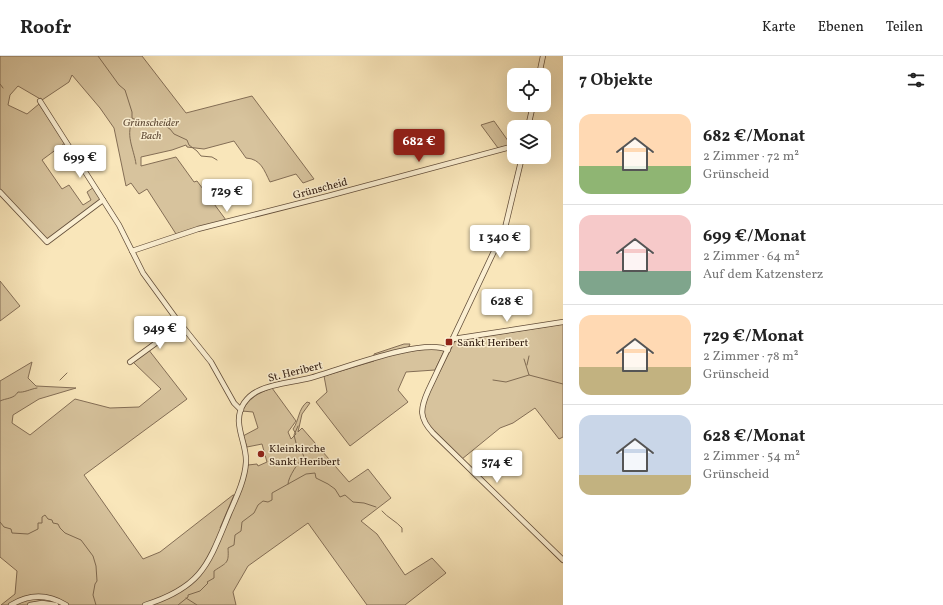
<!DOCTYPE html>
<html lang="de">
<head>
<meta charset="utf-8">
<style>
  body { margin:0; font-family:Vollkorn,serif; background:#f6f6f6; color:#222; height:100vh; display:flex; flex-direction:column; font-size:15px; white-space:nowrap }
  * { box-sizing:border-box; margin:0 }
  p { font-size:13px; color:#767676 }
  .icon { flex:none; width:22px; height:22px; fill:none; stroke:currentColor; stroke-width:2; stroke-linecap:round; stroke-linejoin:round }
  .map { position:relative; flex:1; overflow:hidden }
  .panel { display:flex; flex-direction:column; background:#fff; width:380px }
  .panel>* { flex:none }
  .tools { position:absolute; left:507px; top:12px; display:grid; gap:8px }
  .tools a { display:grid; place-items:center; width:44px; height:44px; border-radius:8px; background:#fff; box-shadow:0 4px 16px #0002; font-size:20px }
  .price { position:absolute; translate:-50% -34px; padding:0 9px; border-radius:4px; background:#fff; color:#222; font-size:13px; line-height:26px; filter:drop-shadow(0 1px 2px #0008) }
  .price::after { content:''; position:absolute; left:50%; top:24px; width:12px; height:9px; margin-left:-6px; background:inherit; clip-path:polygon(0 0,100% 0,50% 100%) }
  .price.current { background:#8f2418; color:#fff }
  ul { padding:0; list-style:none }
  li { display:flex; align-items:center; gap:12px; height:100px; padding:0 16px }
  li+li { border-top:1px solid #e0e0e0 }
  li span { display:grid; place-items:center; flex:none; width:112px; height:80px; border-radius:12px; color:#555 }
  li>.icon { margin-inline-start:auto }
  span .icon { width:48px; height:48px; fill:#fffc; stroke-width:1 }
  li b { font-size:17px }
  h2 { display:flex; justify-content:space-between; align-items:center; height:48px; padding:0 16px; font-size:17px }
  header { display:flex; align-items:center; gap:24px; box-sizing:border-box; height:56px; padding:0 20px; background:#fff; border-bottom:1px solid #e0e0e0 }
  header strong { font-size:19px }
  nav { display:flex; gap:22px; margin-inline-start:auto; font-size:14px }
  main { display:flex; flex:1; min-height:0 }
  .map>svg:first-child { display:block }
  .green { fill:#d7c39d; stroke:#846e56 }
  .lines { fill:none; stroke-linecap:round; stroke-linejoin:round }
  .stream { stroke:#806b52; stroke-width:1 }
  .minor-casing { stroke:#624d39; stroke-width:6 }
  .minor { stroke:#fbefd2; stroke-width:4.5 }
  .poi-dot { fill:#8f2418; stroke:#fbefd2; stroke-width:1.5 }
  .labels { text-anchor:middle; stroke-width:3; stroke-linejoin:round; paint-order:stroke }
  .park-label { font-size:11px; font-style:italic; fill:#624d39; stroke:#fbefd2 }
  .street-label { font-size:11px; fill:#301a0e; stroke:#fbefd2 }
  .poi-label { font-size:11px; fill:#301a0e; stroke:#fbefd2; text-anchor:start }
</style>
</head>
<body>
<header>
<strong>Roofr</strong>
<nav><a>Karte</a><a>Ebenen</a><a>Teilen</a></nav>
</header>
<main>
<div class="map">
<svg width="563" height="549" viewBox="0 0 563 549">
  <rect width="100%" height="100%" fill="#f9e6ba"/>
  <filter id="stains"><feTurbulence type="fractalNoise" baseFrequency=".005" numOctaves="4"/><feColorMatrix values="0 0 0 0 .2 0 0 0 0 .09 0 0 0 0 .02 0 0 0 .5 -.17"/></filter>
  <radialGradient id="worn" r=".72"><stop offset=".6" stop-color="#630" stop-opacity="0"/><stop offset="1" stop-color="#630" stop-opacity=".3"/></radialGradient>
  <g class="green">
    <path d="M0,0H142L186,57L252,40L314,123L303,127L296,118L270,126C264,114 261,103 246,102L234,85L204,93L187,91L186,89L172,94L141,101V110L176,101L194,126L197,125L226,164L176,178L147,133L139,138L131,127L126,130L114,72L100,52L72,19L69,26L42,44L18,30L10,39L8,49L27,58L39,48L65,87L42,104L62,133L69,129L83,149L91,144L87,136L94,131L102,144L47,184L0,133Z"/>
    <polygon points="494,65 511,89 498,92 481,69"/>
    <polygon points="0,225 20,250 0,265"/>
    <polygon points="563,268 563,381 559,383 535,352 513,367 500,372 462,403 428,370 423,355 425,345 455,285"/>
    <polygon points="404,288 410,288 407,295 436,292 444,295 435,314 406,316 398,334 408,346 350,390 316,346 327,336 324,320 374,305 374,298"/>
    <path d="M148,293L187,343L84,419L143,503L160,496L233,439H234L220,472L224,474L248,409L257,408L258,410L267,406L262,388L247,391L243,380L258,372L253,356L242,355C249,342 258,337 272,332L296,365L288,376L291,383L296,378L293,373C299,365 298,353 307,346L310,347L302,358L298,376L302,372L349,426L368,413L391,442L361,465L377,478L405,519L432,502L446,517L405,549H367L308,467L248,510L233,536L236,549H1L15,538L17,515L0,501V325L32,306L28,322L36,330L76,332L39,343L13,359L12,367L30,379L75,343L110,352L139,351L161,333L133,306Z"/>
  </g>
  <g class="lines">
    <g class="stream">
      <polyline points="98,0 119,29 125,34 132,56 132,62 141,67 153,69 162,68 170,73 174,78 187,84 189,89 197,95 201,100 212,101 217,104"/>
      <polyline points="0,28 3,32"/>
      <path d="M134,63C124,77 134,93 136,108"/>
      <polyline points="524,303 529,319 563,328"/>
      <polyline points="527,309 529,300"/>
      <polyline points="60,324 67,317"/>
      <polyline points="493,324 506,326 529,319"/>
      <path d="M0,345C6,342 14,343 18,336C24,337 30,333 37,332"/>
      <path d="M288,428C288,421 299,405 304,401L302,396L297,391L294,379L298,370"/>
      <path d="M382,455C388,462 396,465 402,472V476"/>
      <polyline points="0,466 4,471 11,473 12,477 28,478 38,473 38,467 42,467 42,461 45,459 48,463 52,464 53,467 58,468 60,472 65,477 81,484 93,500 96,510 97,525 95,528 93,539 96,549"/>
      <polyline points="186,542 197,549"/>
      <path d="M178,549L188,541V539L200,535L208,527L207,526L214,522V515C227,506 229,508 228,492L234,489L235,479L241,475L242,466L254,457L258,449L263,445L268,446L272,444V437L306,418L315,417L316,422L328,428L335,433L340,441L345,439L353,446L364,447L376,451"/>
    </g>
    <g class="minor-casing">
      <g id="minor">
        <polyline points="539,19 543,0"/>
        <polyline points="40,45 119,169 143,217 175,261 211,306 234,347 241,354"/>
        <polyline points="528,71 533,49"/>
        <path d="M522,101L505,172L428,335C420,353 419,362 433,377L563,504"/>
        <polyline points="0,136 47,186 103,144"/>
        <polyline points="132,195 198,173 328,140 514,90"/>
        <polyline points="453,283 563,266"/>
        <polyline points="130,306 182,268"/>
        <path d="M11,549C29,538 48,538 66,549"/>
        <polyline points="30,549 42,547 56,549"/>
        <path d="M145,549C202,531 208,509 229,458C236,442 245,424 246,406C247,386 231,367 244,347C248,341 253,337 260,334C275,327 294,326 310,322C340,314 422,281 448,294"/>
      </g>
    </g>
    <use href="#minor" class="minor"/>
  </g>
  <g class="poi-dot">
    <rect x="445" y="282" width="8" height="8" rx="2"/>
    <circle cx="261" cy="398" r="4"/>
  </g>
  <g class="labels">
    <g class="park-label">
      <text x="151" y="70">Grünscheider<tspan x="151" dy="13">Bach</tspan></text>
    </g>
    <g class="street-label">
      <text transform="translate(320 132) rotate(-15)" y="4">Grünscheid</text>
      <text transform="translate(295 315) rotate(-14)" y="4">St. Heribert</text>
    </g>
    <g class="poi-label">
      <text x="457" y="290">Sankt Heribert</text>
      <text x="269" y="396">Kleinkirche<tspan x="269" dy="13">Sankt Heribert</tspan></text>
    </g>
  </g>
  <rect width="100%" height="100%" filter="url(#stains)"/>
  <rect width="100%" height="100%" fill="url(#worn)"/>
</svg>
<div class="tools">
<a><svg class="icon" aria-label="locate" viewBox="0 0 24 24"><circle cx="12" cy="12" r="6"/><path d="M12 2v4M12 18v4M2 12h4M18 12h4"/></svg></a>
<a><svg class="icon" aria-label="layers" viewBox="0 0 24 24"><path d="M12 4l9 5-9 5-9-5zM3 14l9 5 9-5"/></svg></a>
</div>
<b class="price current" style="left:419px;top:107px">682 €</b>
<b class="price" style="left:80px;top:123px">699 €</b>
<b class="price" style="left:227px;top:157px">729 €</b>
<b class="price" style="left:500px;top:203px">1 340 €</b>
<b class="price" style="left:507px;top:267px">628 €</b>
<b class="price" style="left:160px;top:294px">949 €</b>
<b class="price" style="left:497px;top:428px">574 €</b>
</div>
<section class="panel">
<h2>7 Objekte<svg class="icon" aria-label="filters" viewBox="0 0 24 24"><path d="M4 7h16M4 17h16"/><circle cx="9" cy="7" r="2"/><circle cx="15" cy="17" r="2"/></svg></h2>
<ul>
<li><span style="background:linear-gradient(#ffd9b3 65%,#8fb573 0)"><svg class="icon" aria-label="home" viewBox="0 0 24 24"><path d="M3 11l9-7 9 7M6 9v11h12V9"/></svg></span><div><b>682 €/Monat</b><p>2 Zimmer · 72 m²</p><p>Grünscheid</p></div></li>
<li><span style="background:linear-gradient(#f6c9c9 70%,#7fa58c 0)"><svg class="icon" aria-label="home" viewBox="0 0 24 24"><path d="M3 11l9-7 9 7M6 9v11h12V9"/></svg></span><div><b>699 €/Monat</b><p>2 Zimmer · 64 m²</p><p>Auf dem Katzensterz</p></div></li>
<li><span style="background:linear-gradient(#ffd9b3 65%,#c2b280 0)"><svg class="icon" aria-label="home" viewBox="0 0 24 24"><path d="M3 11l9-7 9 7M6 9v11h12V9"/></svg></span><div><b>729 €/Monat</b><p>2 Zimmer · 78 m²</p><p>Grünscheid</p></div></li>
<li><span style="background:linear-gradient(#c9d6e8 75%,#c2b280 0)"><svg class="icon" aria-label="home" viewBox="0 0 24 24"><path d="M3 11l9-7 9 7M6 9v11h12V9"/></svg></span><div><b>628 €/Monat</b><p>2 Zimmer · 54 m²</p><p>Grünscheid</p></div></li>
</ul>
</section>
</main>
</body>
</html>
